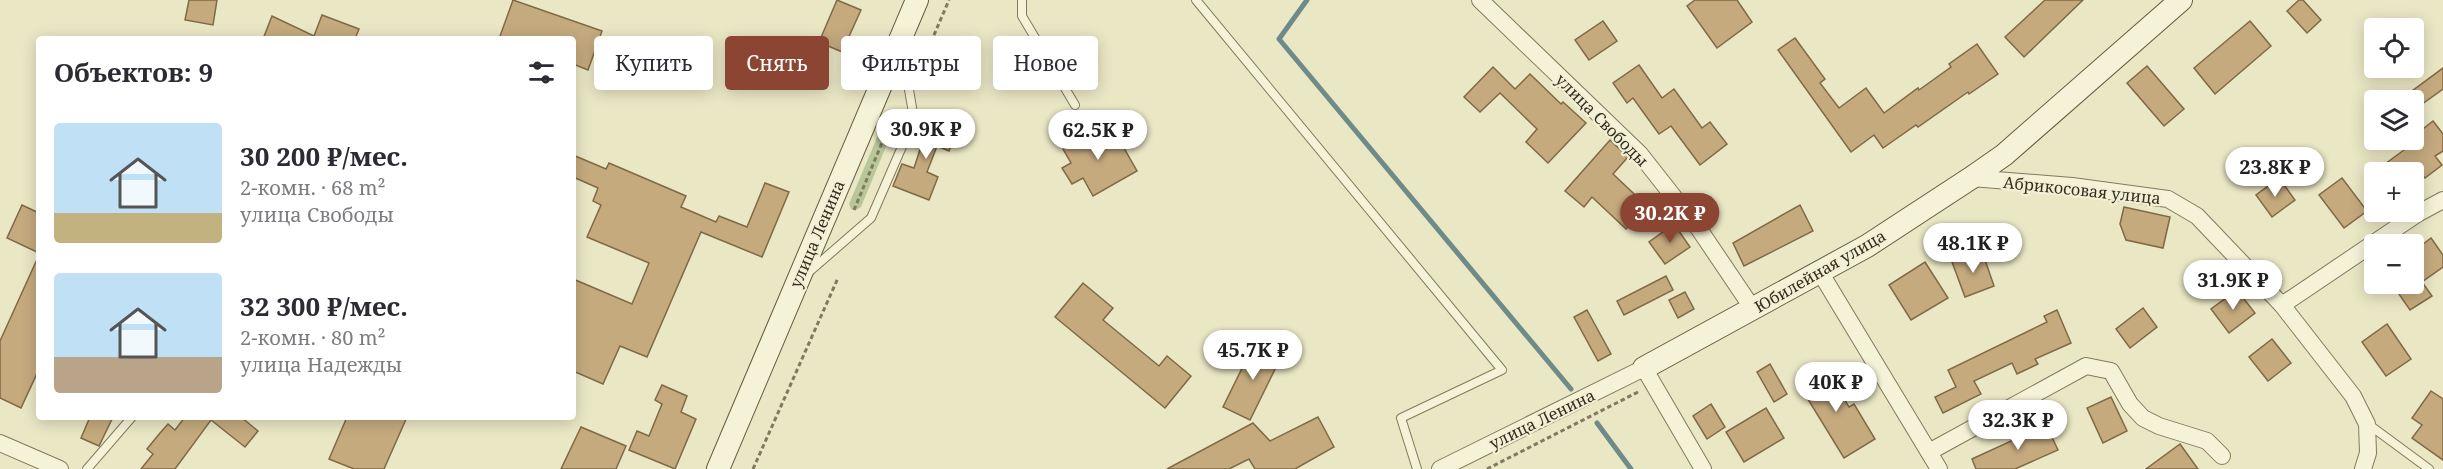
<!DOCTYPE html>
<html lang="ru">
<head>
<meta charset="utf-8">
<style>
  body { margin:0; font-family:"Noto Serif",serif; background:#f7f7f7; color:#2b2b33; height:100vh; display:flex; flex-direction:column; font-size:22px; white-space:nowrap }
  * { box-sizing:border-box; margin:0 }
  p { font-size:20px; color:#7c7c81 }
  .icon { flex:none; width:33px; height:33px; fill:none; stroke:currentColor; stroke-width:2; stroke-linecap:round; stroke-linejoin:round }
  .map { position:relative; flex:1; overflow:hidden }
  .details { position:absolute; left:36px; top:36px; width:540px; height:384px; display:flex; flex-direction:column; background:#fff; border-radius:6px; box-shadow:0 3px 15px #0003 }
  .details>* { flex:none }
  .hud { position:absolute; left:594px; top:36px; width:570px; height:54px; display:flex; gap:12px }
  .tools { position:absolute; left:2364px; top:18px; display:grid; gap:12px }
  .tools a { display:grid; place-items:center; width:60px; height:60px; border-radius:6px; background:#fff; box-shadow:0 3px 15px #0003; font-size:30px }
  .price { position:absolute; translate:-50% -51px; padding:0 14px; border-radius:21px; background:#fff; color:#222; font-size:20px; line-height:39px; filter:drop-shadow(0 2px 3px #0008) }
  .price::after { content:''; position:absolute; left:50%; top:36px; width:18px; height:14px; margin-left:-9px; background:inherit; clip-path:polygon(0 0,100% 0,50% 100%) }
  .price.on { background:#8c4532; color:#fff }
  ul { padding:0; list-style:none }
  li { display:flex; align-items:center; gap:18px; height:150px; padding:0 18px }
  li span { display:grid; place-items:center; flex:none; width:168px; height:120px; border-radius:6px; color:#555 }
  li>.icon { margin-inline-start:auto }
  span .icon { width:72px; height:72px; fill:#fffc; stroke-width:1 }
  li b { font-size:26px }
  h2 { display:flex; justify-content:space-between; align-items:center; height:72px; padding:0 18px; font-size:26px }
  .chip { padding:0 21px; border-radius:6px; background:#fff; box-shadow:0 3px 15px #0003; font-size:21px; line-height:54px }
  .chip.on { background:#8c4532; color:#fff }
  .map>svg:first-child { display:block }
  .green { fill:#b8c79a }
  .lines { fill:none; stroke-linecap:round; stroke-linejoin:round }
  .stream { stroke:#6e8b8a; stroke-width:5 }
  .building { fill:#c5aa7e; stroke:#806945; stroke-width:1.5 }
  .lane-casing { stroke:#83795d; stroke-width:10 }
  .street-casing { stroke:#83795d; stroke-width:18 }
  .secondary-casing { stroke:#655a40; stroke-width:24 }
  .path { stroke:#83795d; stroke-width:3; stroke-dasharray:4.5 3; stroke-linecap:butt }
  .lane { stroke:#f5f3d7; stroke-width:8 }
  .street { stroke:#f5f3d7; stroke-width:16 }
  .secondary { stroke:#f5f3d7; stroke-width:22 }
  .labels { text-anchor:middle; stroke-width:4.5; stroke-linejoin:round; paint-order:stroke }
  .street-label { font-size:16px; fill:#342e1f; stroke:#f2f0d4 }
</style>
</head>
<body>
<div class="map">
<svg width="2443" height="469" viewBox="0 0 2443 469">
  <rect width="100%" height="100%" fill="#eae7c5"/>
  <polygon class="green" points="886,125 891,127 892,132 861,207 856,210 851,209 849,204 881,128"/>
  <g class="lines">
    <g class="stream">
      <polyline points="1307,0 1279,39 1571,389"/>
      <polyline points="1597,423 1631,469"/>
    </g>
  </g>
  <g class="building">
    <polygon points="189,0 217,0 213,25 185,20"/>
    <polygon points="513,0 602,31 588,70 573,64 573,39 499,39"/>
    <polygon points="837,0 861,10 842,52 819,42"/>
    <polygon points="1695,0 1737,0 1752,22 1717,48 1687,6"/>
    <polygon points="2045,0 2083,0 2024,57 2005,37"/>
    <polygon points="2299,0 2303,0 2321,20 2307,33 2287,11"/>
    <polygon points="322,15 359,29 355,39 263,39 272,16 314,36"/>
    <polygon points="1603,21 1617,41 1589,60 1575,40"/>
    <polygon points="2250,21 2271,46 2215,94 2194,68"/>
    <polygon points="1795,38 1825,79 1820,83 1839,108 1866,88 1884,113 1918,88 1919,90 1951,67 1949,64 1977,44 1998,74 1969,94 1968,92 1918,127 1916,125 1883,148 1874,135 1851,152 1778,50"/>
    <polygon points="1639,65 1662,98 1674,89 1702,128 1710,122 1727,144 1700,165 1671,126 1659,134 1633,98 1627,103 1613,83"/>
    <polygon points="2147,66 2184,109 2164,126 2127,83"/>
    <polygon points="1493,67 1515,89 1530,74 1561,104 1563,102 1586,123 1548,163 1526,142 1537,129 1500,93 1480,112 1464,97"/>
    <polygon points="2443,68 2443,89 2418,107 2408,94"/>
    <polygon points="931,116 959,127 949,151 937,146 927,172 938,177 929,200 893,186 902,164 914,168"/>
    <polygon points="2433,121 2443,134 2443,151 2435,156 2442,165 2425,178 2420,172 2374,172 2404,150 2400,146 2409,140 2414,140 2414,136"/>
    <polygon points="1104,126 1110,137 1116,134 1137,171 1093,196 1083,178 1072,184 1062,168 1071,163 1063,149"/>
    <polygon points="1610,140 1628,157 1613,174 1648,207 1626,229 1592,197 1584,207 1565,191"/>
    <polygon points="573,155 606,169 609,163 686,196 681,207 716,222 719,216 747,227 765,183 789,192 762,257 701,232 647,357 620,346 603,384 573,371 573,279 632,304 649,263 587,237 601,205 593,201 598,188 573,177"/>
    <polygon points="2279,178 2295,200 2272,217 2256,195"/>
    <polygon points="2342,178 2367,211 2344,228 2319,195"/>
    <polygon points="22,205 39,213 39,253 7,238"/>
    <polygon points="1800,205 1813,231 1744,266 1733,243"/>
    <polygon points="2124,207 2170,217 2163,248 2126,240 2120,224"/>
    <polygon points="1674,224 1690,247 1665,264 1649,242"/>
    <polygon points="2431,238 2443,255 2443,267 2422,282 2432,296 2410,310 2392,284 2414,284 2414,251"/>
    <polygon points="1982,251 1994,286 1965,297 1952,262"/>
    <polygon points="39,255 39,369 21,408 0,398 0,341"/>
    <polygon points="1925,262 1948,298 1911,320 1889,285"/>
    <polygon points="1666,276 1673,290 1624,315 1617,301"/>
    <polygon points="1083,283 1113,308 1103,320 1159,366 1167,356 1191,376 1165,408 1055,317"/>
    <polygon points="2237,290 2255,313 2229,333 2211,309"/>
    <polygon points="1685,292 1694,309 1678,318 1669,300"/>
    <polygon points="2143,308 2157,327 2130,348 2116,329"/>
    <polygon points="1587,310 1611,354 1598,361 1574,317"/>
    <polygon points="2057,310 2071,343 2035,359 2038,364 2017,374 2012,363 1974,381 1981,394 1943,413 1935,397 1956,387 1948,370 2047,322 2044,316"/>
    <polygon points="2387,324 2411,359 2386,376 2362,342"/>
    <polygon points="2272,339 2291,363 2268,381 2249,357"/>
    <polygon points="1271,342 1285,349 1250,420 1223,407 1251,350 1264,357"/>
    <polygon points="1770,364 1787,394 1774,402 1757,372"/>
    <polygon points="1826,367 1849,407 1854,404 1875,439 1844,458 1798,383"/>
    <polygon points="662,385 687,396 681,412 696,419 675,469 629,450 637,431 649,436 662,404 655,400"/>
    <polygon points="2431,391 2443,399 2443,460 2412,438 2422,425 2412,418"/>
    <polygon points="2111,397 2127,431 2103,443 2087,408"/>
    <polygon points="1711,404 1725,427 1707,439 1693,416"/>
    <polygon points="1766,408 1784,438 1744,462 1726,432"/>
    <polygon points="90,417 113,417 99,446 81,438"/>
    <polygon points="185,417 241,417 258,431 245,447 211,420 175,469 141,469 153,454 147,449 160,433 168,424 175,430"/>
    <polygon points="347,417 407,417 384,469 354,469 329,459"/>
    <polygon points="1318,417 1334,447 1295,469 1255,469 1249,459 1229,469 1167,469 1253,423 1270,441"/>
    <polygon points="2046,425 2058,450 2015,469 1976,469 1972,459"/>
    <polygon points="581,427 626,446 616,469 561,469"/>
    <polygon points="2180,444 2198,469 2146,469"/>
  </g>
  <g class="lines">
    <g class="lane-casing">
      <g id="lane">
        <polyline points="1022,0 1022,16 1075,105"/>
        <polyline points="1196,0 1502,370 1401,418 1417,469"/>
        <polyline points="810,271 871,218 914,119 902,49"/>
        <polyline points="2368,424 2429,469"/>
        <polyline points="87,469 132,417"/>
      </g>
    </g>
    <g class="street-casing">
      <g id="street">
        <polyline points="1480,0 1640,154 1699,229 1753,309"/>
        <polyline points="1971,178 2072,186 2168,199 2197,216 2282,305 2353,396 2367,424 2368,453 2363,469"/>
        <polyline points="1820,272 1939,469"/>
        <polyline points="2282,305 2417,214 2443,200"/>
        <polyline points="0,443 60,469"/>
        <polyline points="1929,452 2086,366 2111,371 2130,404 2143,418 2159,426 2207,441 2222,456"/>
        <polyline points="1440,469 1644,368 1703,469"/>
      </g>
    </g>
    <g class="secondary-casing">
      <g id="secondary">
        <polyline points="1644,368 1867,246 1971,178 2004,155 2181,0"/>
        <polyline points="718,469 917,0"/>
      </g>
    </g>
    <g class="path">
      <polyline points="931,42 949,0"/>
      <polyline points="854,210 889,126"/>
      <polyline points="753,469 838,278"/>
      <polyline points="1487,469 1638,392"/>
    </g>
    <use href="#lane" class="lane"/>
    <use href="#street" class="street"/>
    <use href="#secondary" class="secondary"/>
  </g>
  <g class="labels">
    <g class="street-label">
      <text transform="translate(1602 120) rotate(45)" y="6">улица Свободы</text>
      <text transform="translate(2082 190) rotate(6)" y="6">Абрикосовая улица</text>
      <text transform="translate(817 234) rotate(-67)" y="6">улица Ленина</text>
      <text transform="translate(1820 271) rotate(-30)" y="6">Юбилейная улица</text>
      <text transform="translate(1542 419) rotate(-26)" y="6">улица Ленина</text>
    </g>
  </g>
</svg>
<div class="tools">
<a><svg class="icon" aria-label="locate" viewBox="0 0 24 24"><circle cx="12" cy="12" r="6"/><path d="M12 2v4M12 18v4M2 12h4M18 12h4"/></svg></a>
<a><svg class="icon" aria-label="layers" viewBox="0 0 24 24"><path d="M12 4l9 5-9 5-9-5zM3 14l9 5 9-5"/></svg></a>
<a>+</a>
<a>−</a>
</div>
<b class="price" style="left:926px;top:160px">30.9K ₽</b>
<b class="price" style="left:1098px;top:161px">62.5K ₽</b>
<b class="price" style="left:2275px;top:198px">23.8K ₽</b>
<b class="price on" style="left:1670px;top:244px">30.2K ₽</b>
<b class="price" style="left:1973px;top:274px">48.1K ₽</b>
<b class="price" style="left:2233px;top:311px">31.9K ₽</b>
<b class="price" style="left:1253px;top:381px">45.7K ₽</b>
<b class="price" style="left:1836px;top:413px">40K ₽</b>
<b class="price" style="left:2018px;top:451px">32.3K ₽</b>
<div class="hud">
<a class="chip">Купить</a>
<a class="chip on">Снять</a>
<a class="chip">Фильтры</a>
<a class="chip">Новое</a>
</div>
<section class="details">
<h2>Объектов: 9<svg class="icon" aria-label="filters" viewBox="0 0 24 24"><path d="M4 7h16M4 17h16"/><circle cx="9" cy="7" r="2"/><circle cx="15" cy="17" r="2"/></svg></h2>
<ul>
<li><span style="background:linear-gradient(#bfe0f5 75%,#c2b280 0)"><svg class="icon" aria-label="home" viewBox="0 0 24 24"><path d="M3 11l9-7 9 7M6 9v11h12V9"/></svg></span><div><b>30 200 ₽/мес.</b><p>2-комн. · 68 m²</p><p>улица Свободы</p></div></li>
<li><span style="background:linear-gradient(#bfe0f5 70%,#b9a48a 0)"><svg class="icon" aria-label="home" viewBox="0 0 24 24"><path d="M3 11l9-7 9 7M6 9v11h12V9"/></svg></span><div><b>32 300 ₽/мес.</b><p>2-комн. · 80 m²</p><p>улица Надежды</p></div></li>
</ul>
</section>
</div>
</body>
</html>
